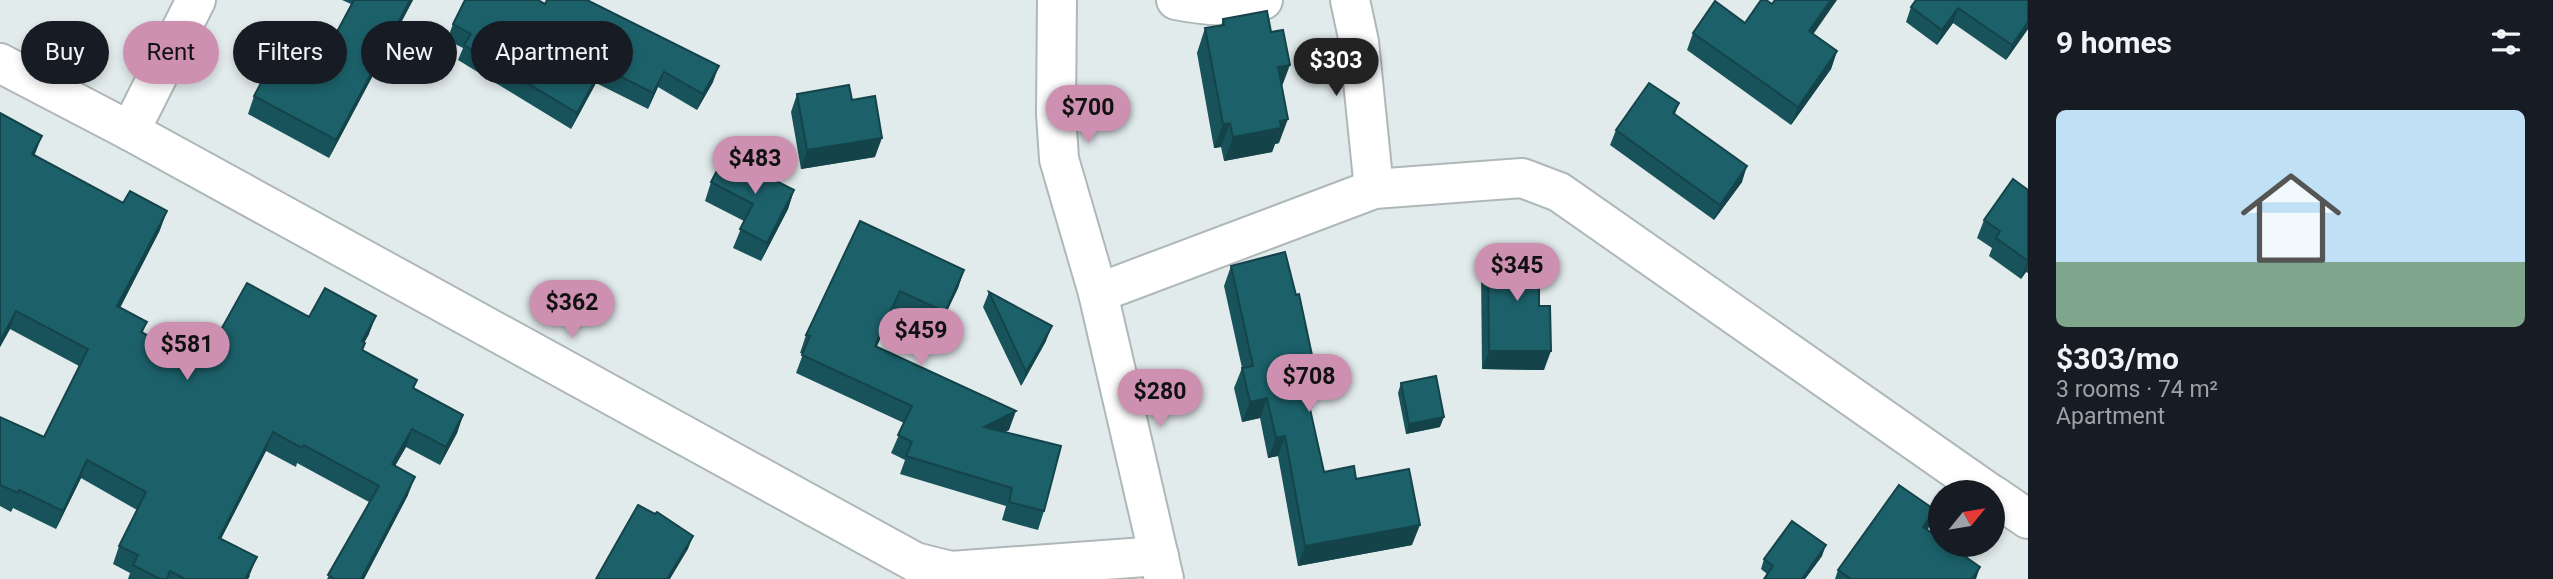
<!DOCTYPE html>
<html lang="en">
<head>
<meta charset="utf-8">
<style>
  body { margin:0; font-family:Roboto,sans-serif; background:#242831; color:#f1f3f6; height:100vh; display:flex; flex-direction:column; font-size:26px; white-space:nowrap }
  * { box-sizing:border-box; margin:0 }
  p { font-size:23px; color:#9ea1a6 }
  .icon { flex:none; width:38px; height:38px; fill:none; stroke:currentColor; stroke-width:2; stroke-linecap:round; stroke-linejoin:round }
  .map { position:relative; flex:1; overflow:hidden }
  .drawer { display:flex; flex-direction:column; background:#171b24; width:525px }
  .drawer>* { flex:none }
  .banner { position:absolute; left:21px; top:21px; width:665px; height:63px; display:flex; gap:14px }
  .needle { width:46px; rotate:60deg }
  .buttons { position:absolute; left:1928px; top:480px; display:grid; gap:14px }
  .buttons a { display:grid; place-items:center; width:77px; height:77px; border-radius:50%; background:#171b24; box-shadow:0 4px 10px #0003; font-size:35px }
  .price { position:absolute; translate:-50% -60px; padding:0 16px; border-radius:24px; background:#ce90b1; color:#111; font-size:23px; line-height:46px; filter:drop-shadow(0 2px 4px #0008) }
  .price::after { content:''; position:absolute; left:50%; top:42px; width:21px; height:16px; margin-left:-10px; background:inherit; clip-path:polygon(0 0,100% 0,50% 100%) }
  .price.active { background:#222; color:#fff }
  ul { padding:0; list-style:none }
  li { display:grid; align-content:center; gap:14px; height:371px; padding:0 28px }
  li span { display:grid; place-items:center; height:217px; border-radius:10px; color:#555 }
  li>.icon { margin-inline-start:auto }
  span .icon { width:126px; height:126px; fill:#fffc; stroke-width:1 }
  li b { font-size:30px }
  h2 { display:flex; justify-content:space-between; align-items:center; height:84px; padding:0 28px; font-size:30px }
  .pill { padding:0 24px; border-radius:32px; background:#171b24; box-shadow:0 4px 10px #0003; font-size:24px; line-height:63px }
  .pill.active { background:#ce90b1; color:#111 }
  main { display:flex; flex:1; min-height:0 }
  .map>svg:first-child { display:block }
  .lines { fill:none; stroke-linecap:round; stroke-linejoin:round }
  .minor-casing { stroke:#afb8b9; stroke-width:42 }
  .minor { stroke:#fff; stroke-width:38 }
  .wall { fill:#18535b }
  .shaded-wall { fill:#14444a }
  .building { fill:#1c616a; stroke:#14444a; stroke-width:2 }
</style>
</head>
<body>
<main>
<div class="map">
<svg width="2028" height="579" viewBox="0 0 2028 579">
  <rect width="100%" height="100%" fill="#e2ebec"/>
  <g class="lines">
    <g class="minor-casing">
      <g id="minor">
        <polyline points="1057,0 1056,114 1059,159 1098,293 1164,579"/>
        <path d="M1176,0C1206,6 1233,8 1263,0"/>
        <polyline points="1350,0 1359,42 1374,189"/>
        <polyline points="0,63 130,131 915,562 951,571 1159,556"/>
        <polyline points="130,131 196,0"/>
        <polyline points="1098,293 1374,189 1522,178 1559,192 1988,492"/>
        <polyline points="1993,495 2028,519"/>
      </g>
    </g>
    <use href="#minor" class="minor"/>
  </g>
  <g class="wall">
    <polygon points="342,0 413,0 329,158 248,114 254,96 315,73 351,4"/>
    <polygon points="2028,0 2028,29 2006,60 1953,23 1937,45 1906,22 1911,7"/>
    <polygon points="1223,19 1282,86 1279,143 1275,144 1272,152 1224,161 1221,147 1214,148 1197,53 1205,28 1221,26"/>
    <polygon points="1745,23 1813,34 1837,51 1831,69 1791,125 1687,50 1693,33"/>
    <polygon points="453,24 713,82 697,110 658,87 648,109 596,83 571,129 458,60 463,48 447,40"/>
    <polygon points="797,94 852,100 875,157 801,169 791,112"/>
    <polygon points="1679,103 1675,114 1742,182 1714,220 1610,145 1616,130"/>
    <polygon points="0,113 35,155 160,230 120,308 147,322 143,332 199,363 213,344 309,317 369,334 364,343 363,350 417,380 414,388 463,415 457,433 440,465 406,447 395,466 408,495 364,579 327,579 369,502 297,463 296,467 266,451 221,539 250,576 248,579 128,579 130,573 113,564 119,546 137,510 81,478 56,529 13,508 11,512 0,506 0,417 44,437 79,366 10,329 0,347"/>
    <polygon points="711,182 794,190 788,209 761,261 733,248 744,221 705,201"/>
    <polygon points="2028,190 2028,273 2026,272 2021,279 1989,256 1992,248 1977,238 1984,220"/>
    <polygon points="860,221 964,270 958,288 938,330 893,309 877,346 1009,430 1005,432 1044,511 1038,530 1002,520 1006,506 900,474 905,460 891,453 904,423 796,373 803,354 800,353 806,335"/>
    <polygon points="1488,251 1539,306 1544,370 1482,369 1481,270"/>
    <polygon points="1231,266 1319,388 1312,408 1310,408 1324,472 1356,479 1412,545 1298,566 1278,456 1268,458 1260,418 1242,422 1234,388 1242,368 1224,286"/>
    <polygon points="989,292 1046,341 1021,386 983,307"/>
    <polygon points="1401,383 1440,427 1406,434 1398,393"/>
    <polygon points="1927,530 1972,579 1835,579 1838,570"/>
    <polygon points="1822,556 1805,579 1764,579 1767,574 1761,569 1764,559"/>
  </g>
  <g class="shaded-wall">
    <polygon points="410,0 413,0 329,158 336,140"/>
    <polygon points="1831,0 1837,0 1803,49 1809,31"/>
    <polygon points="1958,8 1953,23 1937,45 1942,30"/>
    <polygon points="2028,22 2028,29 2006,60 2012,45"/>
    <polygon points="1837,51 1831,69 1791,125 1798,107"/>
    <polygon points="1290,65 1281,89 1278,67"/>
    <polygon points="719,66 713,82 697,110 703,94"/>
    <polygon points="602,67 596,83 571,129 577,113"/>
    <polygon points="664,72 658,87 648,109 653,93"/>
    <polygon points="1288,119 1279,143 1275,144 1272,152 1224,161 1233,137"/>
    <polygon points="1230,123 1221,147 1214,148 1223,124"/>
    <polygon points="42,136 35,154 26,172 32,154"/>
    <polygon points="882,138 875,157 801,169 807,150"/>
    <polygon points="1747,166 1742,182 1714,220 1720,205"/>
    <polygon points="794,190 788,209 761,261 767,243"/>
    <polygon points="167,211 160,230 111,325 117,306"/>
    <polygon points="2028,260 2028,266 2026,272 2021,279"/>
    <polygon points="964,270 958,288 938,330 945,312"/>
    <polygon points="900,291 893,309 869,364 875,346"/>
    <polygon points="16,311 10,329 0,347 0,342"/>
    <polygon points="376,316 369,334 355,359 362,341"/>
    <polygon points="1052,326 1046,341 1021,386 1026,372"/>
    <polygon points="1489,351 1551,351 1544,370 1482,369"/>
    <polygon points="1319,388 1312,408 1299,411 1306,391"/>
    <polygon points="1267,398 1260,418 1242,422 1250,402"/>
    <polygon points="1016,411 1009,430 977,445 984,427"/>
    <polygon points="463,415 457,433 440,465 446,447"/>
    <polygon points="1444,417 1440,427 1406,434 1409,424"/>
    <polygon points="412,429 406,447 385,483 392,464"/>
    <polygon points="273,432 266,451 212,556 219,538"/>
    <polygon points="1285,436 1278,456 1268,458 1276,438"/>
    <polygon points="87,460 81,478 56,529 63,511"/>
    <polygon points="415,477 408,495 364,579 361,579"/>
    <polygon points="1935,510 1926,535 1923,527"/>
    <polygon points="1420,525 1412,545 1298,566 1305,546"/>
    <polygon points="693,536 688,549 670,579 667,579"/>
    <polygon points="1826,545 1822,556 1805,579 1802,579"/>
    <polygon points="257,557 248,579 245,579"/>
    <polygon points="1980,567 1976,579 1972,579"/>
  </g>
  <g class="building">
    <polygon points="354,0 410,0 336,140 254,96 277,53 315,73"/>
    <polygon points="465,0 538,0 545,4 547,0 587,0 719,66 703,94 664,72 653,93 602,67 577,113 464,45 471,34 453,24"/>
    <polygon points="1761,0 1766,0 1772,4 1775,0 1831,0 1809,31 1837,51 1798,107 1693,33 1715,1 1745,23"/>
    <polygon points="1916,0 2028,0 2028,22 2012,45 1958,8 1942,30 1911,7"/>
    <polygon points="1267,11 1271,32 1283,30 1290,65 1278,67 1288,119 1280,121 1281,128 1233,137 1230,123 1223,124 1205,28 1224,25 1223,19"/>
    <polygon points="1649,83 1679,103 1673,113 1747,166 1720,205 1616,130"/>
    <polygon points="849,85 852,100 875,96 882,138 807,150 797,94"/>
    <polygon points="0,113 42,136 32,154 123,203 130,191 167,211 117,306 147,322 141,332 199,363 209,342 213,344 247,283 309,317 325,288 376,316 362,341 365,343 362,350 417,380 413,388 463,415 446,447 412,429 392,464 415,477 361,579 335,579 328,575 379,486 304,445 302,448 273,432 219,538 257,557 245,579 185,579 170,571 167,579 160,579 133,565 138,555 119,546 146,492 87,460 63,511 19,490 18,493 0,485 0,417 44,437 88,349 16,311 0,342"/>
    <polygon points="725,155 794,190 767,243 740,229 753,204 711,182"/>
    <polygon points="2013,179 2028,190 2028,261 1996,238 2000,231 1984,220"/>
    <polygon points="860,221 964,270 945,312 900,291 875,346 1016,411 984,427 1061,446 1044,511 1009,502 1012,488 906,456 912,442 898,435 912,406 802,355 810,336 806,335"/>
    <polygon points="1488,251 1539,251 1539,306 1550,306 1551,351 1489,351"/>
    <polygon points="1285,252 1296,295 1299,294 1319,388 1306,391 1324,472 1354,466 1356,479 1409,469 1420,525 1305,546 1285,436 1276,438 1267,398 1250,402 1242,368 1253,366 1231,266"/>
    <polygon points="989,292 1052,326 1026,372"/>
    <polygon points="1436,376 1444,417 1409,424 1401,383"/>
    <polygon points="1899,485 1935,510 1923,527 1941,539 1941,544 1947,544 1980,567 1972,579 1851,579 1838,570"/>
    <polygon points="638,505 655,514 657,512 693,536 667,579 596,579"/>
    <polygon points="1792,521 1826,545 1802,579 1764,579 1773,566 1764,559"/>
  </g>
</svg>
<div class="buttons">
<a><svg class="needle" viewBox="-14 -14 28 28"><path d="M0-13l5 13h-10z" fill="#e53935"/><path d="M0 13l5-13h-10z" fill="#9ea1a6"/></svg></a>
</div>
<b class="price active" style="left:1336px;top:98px">$303</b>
<b class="price" style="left:1088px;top:145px">$700</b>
<b class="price" style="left:755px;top:196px">$483</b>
<b class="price" style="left:1517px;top:303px">$345</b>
<b class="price" style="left:572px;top:340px">$362</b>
<b class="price" style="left:921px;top:368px">$459</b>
<b class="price" style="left:187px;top:382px">$581</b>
<b class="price" style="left:1309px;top:414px">$708</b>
<b class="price" style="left:1160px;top:429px">$280</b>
<div class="banner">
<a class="pill">Buy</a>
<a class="pill active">Rent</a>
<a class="pill">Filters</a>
<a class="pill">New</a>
<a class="pill">Apartment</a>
</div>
</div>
<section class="drawer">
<h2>9 homes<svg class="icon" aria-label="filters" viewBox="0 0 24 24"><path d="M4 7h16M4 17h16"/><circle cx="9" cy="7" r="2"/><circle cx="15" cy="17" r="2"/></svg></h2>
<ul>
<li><span style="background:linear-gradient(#bfe0f5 70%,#7fa58c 0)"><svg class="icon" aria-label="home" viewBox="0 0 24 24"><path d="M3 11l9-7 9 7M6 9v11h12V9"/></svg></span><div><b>$303/mo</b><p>3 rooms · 74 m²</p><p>Apartment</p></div></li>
</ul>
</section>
</main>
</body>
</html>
